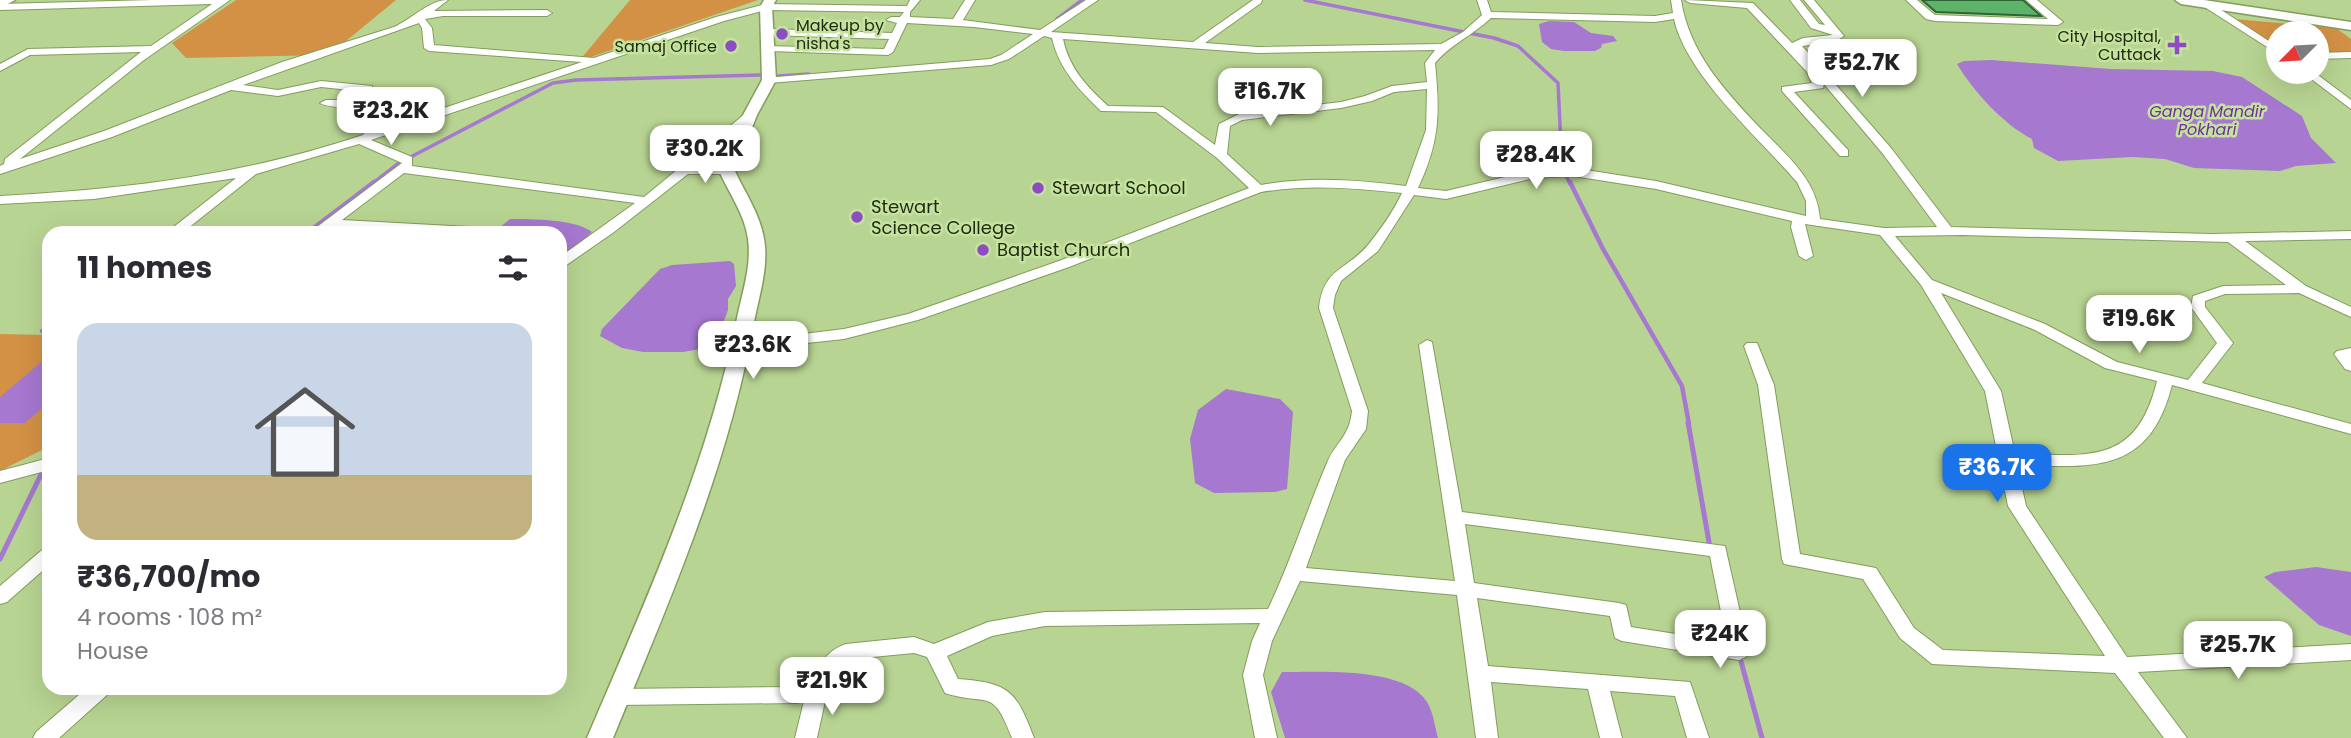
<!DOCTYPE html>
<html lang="en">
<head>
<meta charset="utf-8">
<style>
  body { margin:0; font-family:Poppins,sans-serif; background:#f7f7f7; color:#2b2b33; height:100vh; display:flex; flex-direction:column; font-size:26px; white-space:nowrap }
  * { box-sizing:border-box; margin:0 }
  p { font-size:23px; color:#7c7c81 }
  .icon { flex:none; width:38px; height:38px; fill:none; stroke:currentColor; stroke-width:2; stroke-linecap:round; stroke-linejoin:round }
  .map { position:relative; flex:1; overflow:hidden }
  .panel { position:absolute; left:42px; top:226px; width:525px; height:469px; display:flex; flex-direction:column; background:#fff; border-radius:21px; box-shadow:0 7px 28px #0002 }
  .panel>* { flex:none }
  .needle { width:46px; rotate:246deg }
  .tools { position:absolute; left:2266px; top:21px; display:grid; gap:14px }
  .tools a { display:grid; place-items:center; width:63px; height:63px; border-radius:50%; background:#fff; box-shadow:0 7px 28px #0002; font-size:35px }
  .price { position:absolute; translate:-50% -60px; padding:0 16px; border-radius:14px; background:#fff; color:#222; font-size:23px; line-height:46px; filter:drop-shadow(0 2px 4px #0008) }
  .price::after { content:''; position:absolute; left:50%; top:42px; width:21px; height:16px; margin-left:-10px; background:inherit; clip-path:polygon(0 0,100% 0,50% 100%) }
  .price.on { background:#1a73e8; color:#fff }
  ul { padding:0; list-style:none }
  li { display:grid; align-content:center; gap:14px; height:371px; padding:0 35px }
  li span { display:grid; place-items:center; height:217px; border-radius:21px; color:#555 }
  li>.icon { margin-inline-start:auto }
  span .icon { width:126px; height:126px; fill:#fffc; stroke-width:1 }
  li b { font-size:30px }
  h2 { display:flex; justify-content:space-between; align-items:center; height:84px; padding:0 35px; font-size:30px }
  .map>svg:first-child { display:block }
  .green { fill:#d39146 }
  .water { fill:#a678d0 }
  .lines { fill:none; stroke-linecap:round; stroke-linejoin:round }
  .stream-far2 { stroke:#a678d0; stroke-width:3.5 }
  .stream-far1 { stroke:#a678d0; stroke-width:4.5 }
  .stream { stroke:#a678d0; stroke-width:5 }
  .building { fill:#5db369; stroke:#2e6436; stroke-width:2 }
  .minor-casing { stroke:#829d5c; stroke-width:2 }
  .major-casing { stroke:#829d5c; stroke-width:3 }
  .minor { fill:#fff; fill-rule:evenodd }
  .major { fill:#fff; fill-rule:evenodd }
  .poi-dot { fill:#8d4cc1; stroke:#c5e29e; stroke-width:2.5 }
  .labels { text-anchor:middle; stroke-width:5; stroke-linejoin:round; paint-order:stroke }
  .far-poi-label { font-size:16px; fill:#1f290f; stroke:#c5e29e; text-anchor:end }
  .far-water-label { font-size:16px; font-style:italic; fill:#6d319a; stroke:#c5e29e }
  .poi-label { font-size:18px; fill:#1f290f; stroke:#c5e29e; text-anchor:start }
</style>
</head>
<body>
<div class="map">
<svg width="2351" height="738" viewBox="0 0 2351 738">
  <rect width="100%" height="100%" fill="#b8d492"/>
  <g class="green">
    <polygon points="236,0 396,0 329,55 186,58 172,43"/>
    <polygon points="630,0 758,0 579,61"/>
    <polygon points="2234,19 2336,28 2351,39 2351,53 2317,53 2317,33 2278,33 2278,47"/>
    <polygon points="0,334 49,335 49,438 42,450 0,471"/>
  </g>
  <g class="water">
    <polygon points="1549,21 1574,22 1591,33 1613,36 1617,41 1602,44 1601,48 1595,51 1564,51 1551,49 1542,42 1539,24"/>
    <path d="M1992,60L2111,69L2213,71L2242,77L2302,116L2311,138L2336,163L2296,166L2280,171L2194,168L2165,159L2132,157L2058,161L2034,148L2032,139C2003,124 1974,92 1957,64L1964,61Z"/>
    <path d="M510,219C531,219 576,219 592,232L560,263V233H493Z"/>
    <polygon points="730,261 734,264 736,286 728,299 728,310 716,342 712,347 683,352 643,352 622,348 600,336 602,329 660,269 672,265"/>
    <polygon points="47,357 49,402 25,423 0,423 0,397"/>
    <polygon points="1226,389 1280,399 1293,412 1287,489 1275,492 1214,493 1195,483 1190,439 1198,410"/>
    <polygon points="2316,567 2351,572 2351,636 2319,625 2264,577 2275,572"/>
    <path d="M1282,672C1319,672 1405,666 1427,702C1433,711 1435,727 1438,738H1285L1271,692Z"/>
  </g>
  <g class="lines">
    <g class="stream-far2">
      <polyline points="1305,0 1494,38 1518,46 1558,83 1562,167 1570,184"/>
      <polyline points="1057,19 1082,0"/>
      <polyline points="778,76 809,74"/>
      <polyline points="372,184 399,163 553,83 576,80 760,75"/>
    </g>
    <g class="stream-far1">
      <polyline points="1570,182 1603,249 1682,386 1689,424"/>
      <polyline points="307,233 374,182"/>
      <polyline points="42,331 49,331"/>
    </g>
    <g class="stream">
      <polyline points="1688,422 1710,548"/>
      <polyline points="0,559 49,458"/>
      <polyline points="1739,654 1762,738"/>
    </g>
  </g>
  <polygon class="building" points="1922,0 2023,0 2041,16 1936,12"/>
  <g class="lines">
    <g class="minor-casing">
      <g id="minor">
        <path d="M153,0H230L144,60L20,159L104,131L282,62L394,27C412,19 429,0 448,0L434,11L547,10L552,13L547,16H443L425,19L432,28L434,45L594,58L716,17L766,4L907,6L910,0H920L910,12V17L953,19L965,0H975L963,20L1040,30L1086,0H1098L1051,32L1193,42L1253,0H1262L1261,3L1205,43L1258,47L1441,44L1463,32L1482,15L1477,0H1487L1491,12L1655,16L1673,13L1671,0H1681C1689,52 1724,90 1759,127C1786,155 1817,179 1820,219L1884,228L1937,227L1883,154L1824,84L1823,88L1794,92L1848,150V156H1840L1782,91V87L1812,83L1807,72L1747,8L1690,3L1685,0L1753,3L1792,43L1803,38L1833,35L1811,28L1790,0H1800L1819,24L1825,25L1804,0H1814L1844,36L1835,42L1802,46L1891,148L1951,227L2211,234L2351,231V239L2245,241L2306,286L2351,307V317L2299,293L2225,294L2205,301V307L2233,343L2202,383L2351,424V434L2172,385C2149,475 2093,467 2017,465L2026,506L2127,657L2351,644V660L2138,672L2187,738H2164L2115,673L1932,664L1900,638L1863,579L1784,564L1782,559L1758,385L1744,346L1747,343H1757L1774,385L1800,554L1876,568L1914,628L1943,650L2105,656L2008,506L1985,391L1921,285L1880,235L1805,224L1813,256L1806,260L1799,256L1791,227L1792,221L1656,189L1573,176L1534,178L1446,199L1414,195L1378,251L1341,281L1335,295L1333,308L1368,411L1366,429L1345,460L1306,568L1455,581L1419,345L1427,340L1432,342L1462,512L1725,546L1749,652L1746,657L1739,660L1622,641L1615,638L1610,616L1477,598L1488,666L1690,682L1709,738H1687L1675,696L1610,691L1622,738H1600L1588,689L1491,682L1498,738H1476L1457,595L1300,581L1272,641L1263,675L1277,738H1255L1243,675L1252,641L1260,623L1045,626L992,636L947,656L958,679C1010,683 1016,691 1034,738H1012C992,685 988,707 945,693L927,657L914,653L851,659L837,671L828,687L817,738H795L804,701L796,703L617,705L610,703L606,697L610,691L617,689L795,687L811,681C819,665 827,650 846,644L914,637L934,644L988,622L1045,612L1268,609C1291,561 1306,512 1327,463C1336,441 1349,438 1352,411L1319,308C1323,268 1346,271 1368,245C1381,229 1393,212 1402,193C1354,188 1309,184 1261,192L1069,267L918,320L844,339L742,350L734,345L737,342L844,329L908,314L1059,261L1249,188L1217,158L1156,112L1101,111C1079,90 1059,69 1052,38L1044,36L1009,59L991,65L769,83L764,80L765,78L990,59L1001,55L1033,34L974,27L907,23L893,52L888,55L769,51L765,50V46L884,49L889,39L769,35L764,32L769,29L892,33L897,23L886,20L891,17H900L904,12L766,10L724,21L371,140L412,157V166L644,197L746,113H754V117L696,167H727L733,171L731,174H688L614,232L565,266L560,267V257L635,203L404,173L342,220L470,227L475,228L476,233L332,227L325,233H309L402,163L359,144L256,174L182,233H166L236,178L94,199L0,204V196C128,189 240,176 363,135L378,111C366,109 327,108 320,103L326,100H350L359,91L321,87L278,96L231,90L112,137L0,174V166L4,164L5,159L141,52L30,55L0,71V64L28,49L151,46L212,4L0,10V4ZM1491,18L1655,22L1674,19C1686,75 1760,139 1797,182L1806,201V216L1656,181L1573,168L1534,170L1446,191L1418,188C1440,141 1440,113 1435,63C1451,44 1473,35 1491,18ZM419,23L422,28L424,48L429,51L582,62L378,130L391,109L361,102L372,90V86L321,81L278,90L243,85ZM1063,39L1258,53L1435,50L1425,63L1427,82L1392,86L1365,96L1341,102L1239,114L1219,124L1215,145L1163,107L1108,106C1087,87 1069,68 1063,39ZM1427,89L1426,130L1406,186C1357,180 1310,176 1261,185L1227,154L1230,126L1242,120L1341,108L1372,101L1394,92ZM1962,235L2228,242L2286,285L2223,286L2193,296L2191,307L2217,343L2188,380L2117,362L2045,324L1932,280L1895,236ZM1941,293L2035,330L2105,368L2157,381C2136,467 2087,455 2015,454L2001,391ZM1465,524L1710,556L1727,642L1631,627L1626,605L1619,603L1474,583Z"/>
        <polygon points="1906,0 1917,0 1935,15 2048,19 2026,0 2037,0 2063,22 2058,25 1935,21 1926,19"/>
        <polygon points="2203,2 2209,2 2278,47 2278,54 2203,6"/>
        <polygon points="2351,52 2351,58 2317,59 2317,53"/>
        <polygon points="2302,72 2314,72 2351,100 2351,109"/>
        <polygon points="2351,348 2351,371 2345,369 2334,354 2337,351"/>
        <polygon points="49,458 49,470 0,483 0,471"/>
        <polygon points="49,548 49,565 7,602 0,604 0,586 42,550"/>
        <polygon points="87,688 112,688 108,694 59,738 33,738 36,732"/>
      </g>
    </g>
    <g class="major-casing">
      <g id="major">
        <polygon points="0,0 15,0 0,8"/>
        <path d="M764,0H776L772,7L776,80L757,115L735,171C745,193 760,214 764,239C769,266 759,296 754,322C728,468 669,602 613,738H587C645,602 706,469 736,323C741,296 752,267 748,239C745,215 729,193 719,171L743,115L762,80L760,7Z"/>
        <polygon points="2175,0 2204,0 2351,22 2351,30 2181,4"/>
      </g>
    </g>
    <use href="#minor" class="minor"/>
    <use href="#major" class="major"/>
  </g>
  <g class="poi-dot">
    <circle cx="782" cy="34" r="7"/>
    <path d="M2173.5 34.5h7v7h7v7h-7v7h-7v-7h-7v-7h7z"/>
    <circle cx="731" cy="46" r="7"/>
    <circle cx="1038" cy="188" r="7"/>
    <circle cx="857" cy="217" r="7"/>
    <circle cx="983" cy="250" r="7"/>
  </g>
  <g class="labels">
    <g class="far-poi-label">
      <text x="796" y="31" text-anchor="start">Makeup by<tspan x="796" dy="18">nisha's</tspan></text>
      <text x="2161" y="42">City Hospital,<tspan x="2161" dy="18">Cuttack</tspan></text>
      <text x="717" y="52">Samaj Office</text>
    </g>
    <g class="far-water-label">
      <text x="2207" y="117">Ganga Mandir<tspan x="2207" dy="18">Pokhari</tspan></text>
    </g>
    <g class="poi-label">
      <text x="1052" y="194">Stewart School</text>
      <text x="871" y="213">Stewart<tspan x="871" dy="21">Science College</tspan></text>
      <text x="997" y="256">Baptist Church</text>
    </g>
  </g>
</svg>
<div class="tools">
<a><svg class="needle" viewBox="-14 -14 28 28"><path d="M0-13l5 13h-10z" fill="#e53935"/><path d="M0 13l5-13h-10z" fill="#7c7c81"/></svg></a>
</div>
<b class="price" style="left:1862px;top:99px">₹52.7K</b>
<b class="price" style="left:1270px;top:128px">₹16.7K</b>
<b class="price" style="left:391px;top:147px">₹23.2K</b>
<b class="price" style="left:705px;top:185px">₹30.2K</b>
<b class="price" style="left:1536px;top:191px">₹28.4K</b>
<b class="price" style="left:2139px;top:355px">₹19.6K</b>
<b class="price" style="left:753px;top:381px">₹23.6K</b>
<b class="price on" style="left:1997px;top:504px">₹36.7K</b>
<b class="price" style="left:1720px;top:670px">₹24K</b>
<b class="price" style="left:2238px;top:681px">₹25.7K</b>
<b class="price" style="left:832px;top:717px">₹21.9K</b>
<section class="panel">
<h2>11 homes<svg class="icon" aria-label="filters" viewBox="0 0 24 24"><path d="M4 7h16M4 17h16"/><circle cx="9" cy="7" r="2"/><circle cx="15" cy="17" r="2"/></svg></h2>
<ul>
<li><span style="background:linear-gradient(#c9d6e8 70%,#c2b280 0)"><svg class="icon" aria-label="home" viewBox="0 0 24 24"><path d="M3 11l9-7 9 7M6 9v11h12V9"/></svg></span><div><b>₹36,700/mo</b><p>4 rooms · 108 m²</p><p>House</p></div></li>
</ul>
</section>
</div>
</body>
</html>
